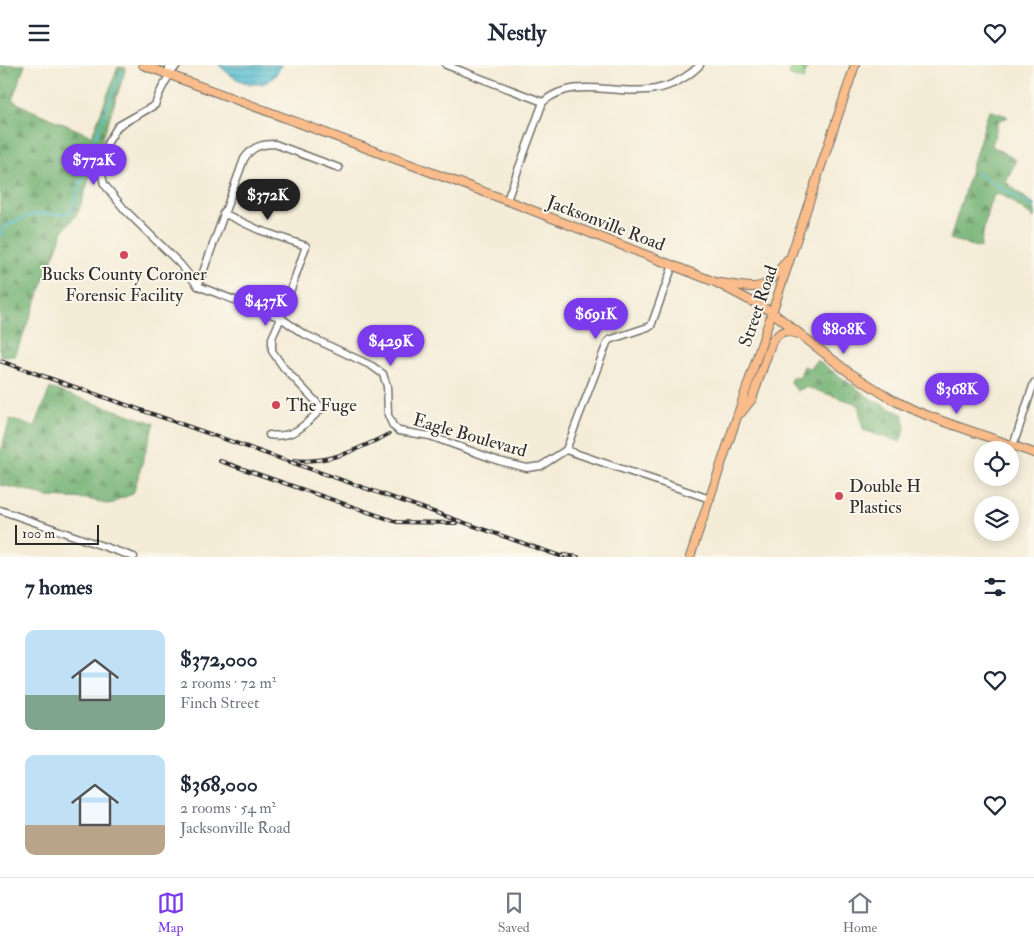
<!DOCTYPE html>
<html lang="en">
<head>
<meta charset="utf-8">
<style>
  body { margin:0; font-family:"IM FELL Double Pica",serif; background:#f6f6f7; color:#1f2937; height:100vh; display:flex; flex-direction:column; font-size:19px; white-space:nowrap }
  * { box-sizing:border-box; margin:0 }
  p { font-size:16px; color:#747a83 }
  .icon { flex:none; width:28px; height:28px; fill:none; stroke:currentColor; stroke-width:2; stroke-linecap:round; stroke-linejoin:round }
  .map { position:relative; height:492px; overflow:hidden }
  .panel { display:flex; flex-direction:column; background:#fff; flex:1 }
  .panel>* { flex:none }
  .buttons { position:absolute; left:974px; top:376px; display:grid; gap:10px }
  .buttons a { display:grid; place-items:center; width:45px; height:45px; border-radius:50%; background:#fff; box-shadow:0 2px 12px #0003; font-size:25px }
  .scale { position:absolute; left:15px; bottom:12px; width:84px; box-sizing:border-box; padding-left:5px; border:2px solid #2b2b2b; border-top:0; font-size:14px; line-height:18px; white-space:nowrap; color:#2b2b2b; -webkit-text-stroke:4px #fbf7ec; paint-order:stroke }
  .price { position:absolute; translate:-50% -42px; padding:0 11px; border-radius:18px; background:#7c3aed; color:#fff; font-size:16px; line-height:32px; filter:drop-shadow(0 1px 2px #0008) }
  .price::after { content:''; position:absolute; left:50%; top:30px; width:15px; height:11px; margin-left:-8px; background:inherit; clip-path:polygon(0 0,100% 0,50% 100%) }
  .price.current { background:#222; color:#fff }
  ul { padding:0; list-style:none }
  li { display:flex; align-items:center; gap:15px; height:125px; padding:0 25px }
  li span { display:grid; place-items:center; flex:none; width:140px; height:100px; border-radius:10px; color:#555 }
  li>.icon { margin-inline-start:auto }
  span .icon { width:60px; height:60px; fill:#fffc; stroke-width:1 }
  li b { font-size:21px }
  h2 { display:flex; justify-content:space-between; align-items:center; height:60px; padding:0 25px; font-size:21px }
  header { display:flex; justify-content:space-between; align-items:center; height:65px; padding:0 25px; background:#fff; font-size:22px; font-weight:800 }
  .dock { display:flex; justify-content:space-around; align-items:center; height:70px; border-top:1px solid #e0e1e3; background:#fff; font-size:14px; color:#747a83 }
  .dock a { display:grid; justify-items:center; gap:2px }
  .dock .current { color:#7c3aed }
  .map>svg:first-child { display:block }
  .forest { fill:url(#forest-firs); stroke:#506e50 }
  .cemetery { fill:url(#cemetery-stones); stroke:#5e7e59 }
  .water { fill:url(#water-rules); stroke:#3e737c }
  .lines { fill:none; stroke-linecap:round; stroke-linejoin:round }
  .stream { stroke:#52bbce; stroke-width:2 }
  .minor-casing { stroke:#716f67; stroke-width:9 }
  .major-casing { stroke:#716f67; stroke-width:10 }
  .minor { stroke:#fff; stroke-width:6 }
  .major { stroke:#f9bc8a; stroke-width:8 }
  .rail-casing { stroke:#2b2b2b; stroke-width:4 }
  .rail { stroke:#fbf7ec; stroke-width:2; stroke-dasharray:5.5; stroke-linecap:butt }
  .poi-dot { fill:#d1495b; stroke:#fbf7ec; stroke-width:2 }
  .labels { text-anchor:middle; stroke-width:4; stroke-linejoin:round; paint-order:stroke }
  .street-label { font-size:18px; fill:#2b2b2b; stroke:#fbf7ec }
  .poi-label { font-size:18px; fill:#2b2b2b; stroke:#fbf7ec; text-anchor:start }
</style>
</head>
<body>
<header><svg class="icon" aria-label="menu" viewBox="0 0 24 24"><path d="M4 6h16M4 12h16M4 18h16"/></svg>Nestly<svg class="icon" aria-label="heart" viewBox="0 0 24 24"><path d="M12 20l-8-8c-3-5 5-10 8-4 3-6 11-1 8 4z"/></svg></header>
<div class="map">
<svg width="1034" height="492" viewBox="0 0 1034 492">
  <defs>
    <pattern id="forest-firs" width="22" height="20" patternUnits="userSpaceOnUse" patternTransform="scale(1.25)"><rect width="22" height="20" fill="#75b274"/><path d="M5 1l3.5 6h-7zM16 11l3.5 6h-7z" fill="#60915f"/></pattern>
    <pattern id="cemetery-stones" width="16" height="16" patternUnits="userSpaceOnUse" patternTransform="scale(1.25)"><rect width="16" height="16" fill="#92d087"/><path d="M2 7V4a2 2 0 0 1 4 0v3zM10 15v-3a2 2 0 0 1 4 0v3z" fill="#77a96f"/></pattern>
    <pattern id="water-rules" width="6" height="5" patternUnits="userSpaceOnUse" patternTransform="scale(1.25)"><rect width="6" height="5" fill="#52bbce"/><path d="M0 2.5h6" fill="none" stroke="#4498a7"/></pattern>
  </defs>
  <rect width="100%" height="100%" fill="#fbf7ec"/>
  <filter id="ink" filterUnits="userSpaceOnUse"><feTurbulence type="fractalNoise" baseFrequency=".02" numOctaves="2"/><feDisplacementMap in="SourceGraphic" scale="10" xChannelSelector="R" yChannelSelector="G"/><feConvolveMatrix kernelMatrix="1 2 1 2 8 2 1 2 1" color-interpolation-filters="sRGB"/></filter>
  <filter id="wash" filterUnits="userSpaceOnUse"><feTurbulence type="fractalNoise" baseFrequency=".0096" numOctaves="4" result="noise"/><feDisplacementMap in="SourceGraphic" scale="20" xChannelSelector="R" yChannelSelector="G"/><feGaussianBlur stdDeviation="1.12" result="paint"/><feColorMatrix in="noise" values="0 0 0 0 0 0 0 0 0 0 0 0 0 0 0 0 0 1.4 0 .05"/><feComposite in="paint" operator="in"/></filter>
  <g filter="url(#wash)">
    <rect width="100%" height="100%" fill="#f4ecd7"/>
    <g class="forest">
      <polygon points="0,0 25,0 12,35 31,45 92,71 118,2 126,3 78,148 63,166 15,291 0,291"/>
      <polygon points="989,45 1007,51 1007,53 999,55 992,81 1016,95 1006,117 1034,140 1034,153 1004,131 995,129 989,140 980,183 950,174"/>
      <polygon points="817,295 873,335 904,350 905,366 900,377 863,365 858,339 806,322 797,326 790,316 793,311 799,313 804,301 811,304"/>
      <polygon points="50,323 154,358 133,429 119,434 114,438 106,439 88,434 46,432 30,426 0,420 0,389 10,354 35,362"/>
    </g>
    <polygon class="cemetery" points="792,0 808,0 803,15 789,10"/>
    <path class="water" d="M219,0H281C269,31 237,20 219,0Z"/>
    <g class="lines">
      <g class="stream">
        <polyline points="976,108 1034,143"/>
        <path d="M0,170L3,167V162C14,158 24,151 36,149C48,148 59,151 71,147L96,71L122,6"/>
      </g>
    </g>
  </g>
  <g filter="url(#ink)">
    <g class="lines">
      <g class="minor-casing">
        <g id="minor">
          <path d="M177,0C167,12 160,25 155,40L118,61L108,77L103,93L102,110L104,119L125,145L180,199L198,221L281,253L302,268L372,301L383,309L387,321L388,350L393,361L399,366L430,371L499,396L527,403L541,401L566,385"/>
          <polyline points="446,0 543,37"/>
          <polyline points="169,10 169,0"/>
          <path d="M507,135L543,37C587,0 645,54 700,0"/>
          <path d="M223,148L259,165L306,181L281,253L272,273V286L284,303L322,343C306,359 294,374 269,370"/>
          <path d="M198,221L244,94C252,82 260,79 275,79L339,103"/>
          <polyline points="1013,381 1034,318"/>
          <polyline points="566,385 607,278 609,275 651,261 673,200"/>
          <polyline points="566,385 710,434"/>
          <polyline points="0,445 134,492"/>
        </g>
      </g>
      <g class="major-casing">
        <g id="major">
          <polyline points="143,0 511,137 715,217 772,247 847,306 893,335 913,345 942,356 1034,388"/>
          <path d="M721,218C762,224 762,228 787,195"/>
          <polyline points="741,348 752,334 772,276 780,268 786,266 798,269"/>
          <polyline points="690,492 855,0"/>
        </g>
      </g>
      <use href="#minor" class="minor"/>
      <use href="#major" class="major"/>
      <g class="rail-casing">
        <g id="rail">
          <polyline points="0,296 563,492"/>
          <path d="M294,395C330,399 358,384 389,369"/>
          <polyline points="220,396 397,457 456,458"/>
          <polyline points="563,490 578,492"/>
        </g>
      </g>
      <use href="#rail" class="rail"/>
    </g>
  </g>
  <g class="poi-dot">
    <circle cx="124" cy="190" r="5"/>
    <circle cx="276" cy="340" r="5"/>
    <circle cx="839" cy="431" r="5"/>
  </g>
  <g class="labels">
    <g class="street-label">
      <text transform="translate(606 158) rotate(21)" y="6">Jacksonville Road</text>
      <text transform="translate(758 241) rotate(-71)" y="6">Street Road</text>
      <text transform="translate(470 370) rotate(16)" y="6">Eagle Boulevard</text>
    </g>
    <g class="poi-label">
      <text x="124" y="215" text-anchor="middle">Bucks County Coroner<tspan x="124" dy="21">Forensic Facility</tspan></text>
      <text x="286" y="346">The Fuge</text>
      <text x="849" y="427">Double H<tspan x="849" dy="21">Plastics</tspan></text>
    </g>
  </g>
</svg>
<div class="buttons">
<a><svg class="icon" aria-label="locate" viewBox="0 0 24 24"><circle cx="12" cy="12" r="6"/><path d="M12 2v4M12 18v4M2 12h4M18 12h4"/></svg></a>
<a><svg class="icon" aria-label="layers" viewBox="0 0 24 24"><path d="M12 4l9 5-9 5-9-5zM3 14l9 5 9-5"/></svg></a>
</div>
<div class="scale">100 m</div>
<b class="price" style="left:94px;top:121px">$772K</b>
<b class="price current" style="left:268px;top:156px">$372K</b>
<b class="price" style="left:266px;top:262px">$437K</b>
<b class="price" style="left:596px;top:275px">$691K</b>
<b class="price" style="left:844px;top:290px">$808K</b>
<b class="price" style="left:391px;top:302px">$429K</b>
<b class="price" style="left:957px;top:350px">$368K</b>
</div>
<section class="panel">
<h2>7 homes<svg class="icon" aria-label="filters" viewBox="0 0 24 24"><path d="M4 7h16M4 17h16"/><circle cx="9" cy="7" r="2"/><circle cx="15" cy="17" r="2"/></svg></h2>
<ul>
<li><span style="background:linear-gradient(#bfe0f5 65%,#7fa58c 0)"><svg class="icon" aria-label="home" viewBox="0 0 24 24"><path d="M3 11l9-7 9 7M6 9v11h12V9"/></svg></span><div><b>$372,000</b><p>2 rooms · 72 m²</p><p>Finch Street</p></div><svg class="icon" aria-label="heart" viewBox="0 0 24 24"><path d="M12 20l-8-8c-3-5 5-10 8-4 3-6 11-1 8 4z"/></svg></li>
<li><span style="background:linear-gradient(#bfe0f5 70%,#b9a48a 0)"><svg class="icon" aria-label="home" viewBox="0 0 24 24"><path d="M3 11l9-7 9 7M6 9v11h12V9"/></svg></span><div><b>$368,000</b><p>2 rooms · 54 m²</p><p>Jacksonville Road</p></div><svg class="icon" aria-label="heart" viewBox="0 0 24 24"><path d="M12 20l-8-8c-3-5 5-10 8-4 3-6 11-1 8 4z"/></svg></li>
</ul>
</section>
<nav class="dock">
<a class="current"><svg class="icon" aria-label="map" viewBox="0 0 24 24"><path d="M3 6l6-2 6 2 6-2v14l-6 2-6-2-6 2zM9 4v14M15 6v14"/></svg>Map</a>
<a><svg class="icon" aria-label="saved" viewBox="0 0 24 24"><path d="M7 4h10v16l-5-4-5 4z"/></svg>Saved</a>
<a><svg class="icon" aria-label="home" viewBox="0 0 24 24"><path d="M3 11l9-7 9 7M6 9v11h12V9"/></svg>Home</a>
</nav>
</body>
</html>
